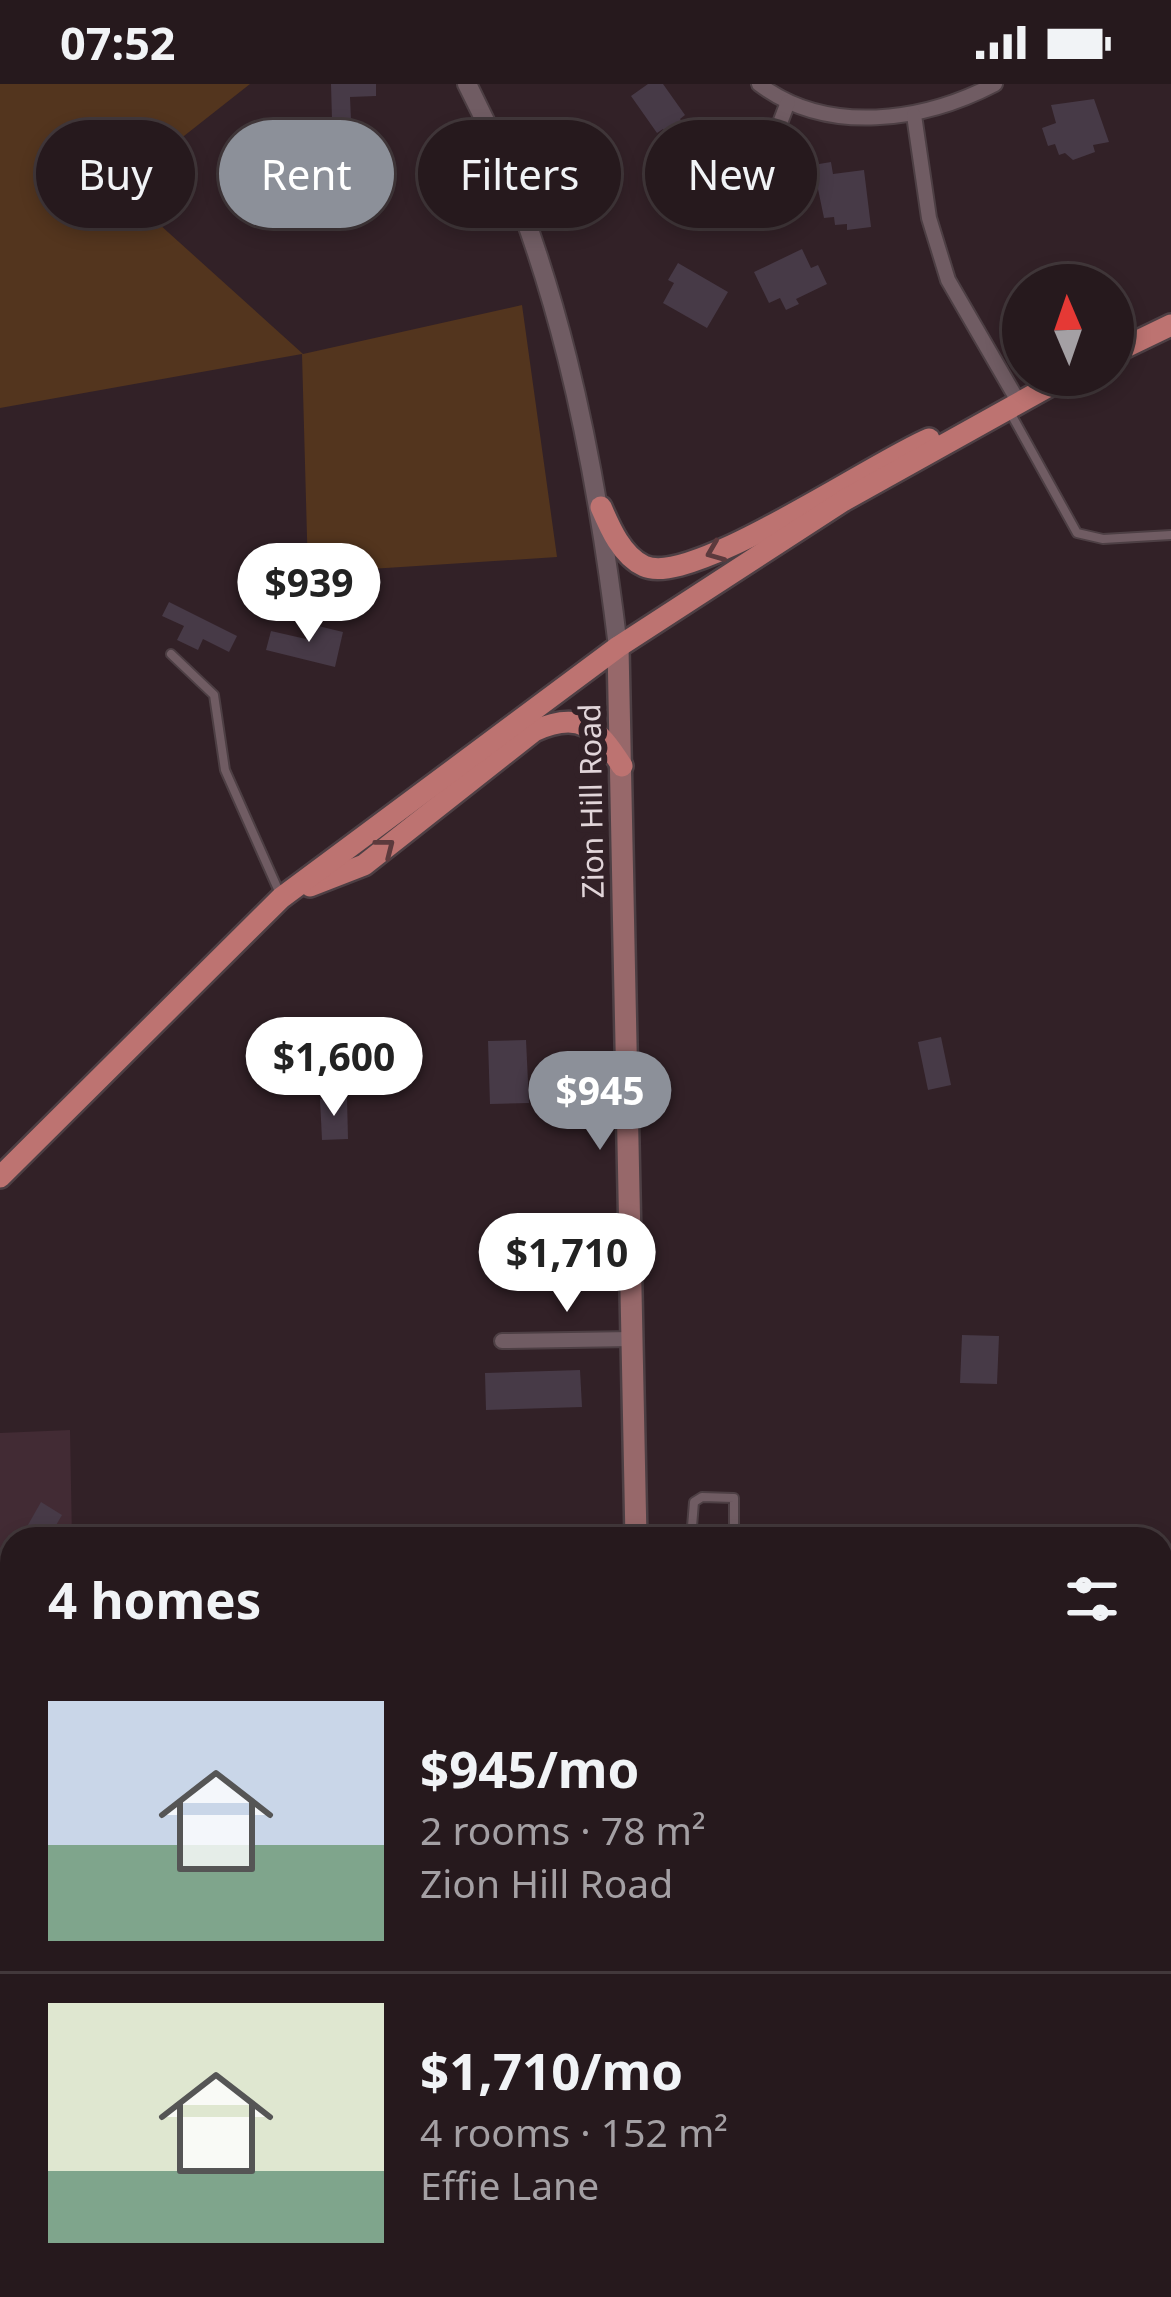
<!DOCTYPE html>
<html lang="en">
<head>
<meta charset="utf-8">
<style>
  body { margin:0; font-family:"Noto Sans",sans-serif; background:#32262a; color:#f1f3f6; height:100vh; display:flex; flex-direction:column; font-size:45px; white-space:nowrap }
  * { box-sizing:border-box; margin:0 }
  p { font-size:39px; color:#a4a0a4 }
  .icon { flex:none; width:66px; height:66px; fill:none; stroke:currentColor; stroke-width:2; stroke-linecap:round; stroke-linejoin:round }
  .map { position:relative; flex:1; overflow:hidden }
  .side { position:absolute; left:0px; top:1443px; width:1173px; height:771px; display:flex; flex-direction:column; background:#26191d; border-radius:36px 36px 0 0; box-shadow:0 6px 18px #0003,0 0 0 3px #42383b }
  .side>* { flex:none }
  .hud { position:absolute; left:36px; top:36px; width:1101px; height:108px; display:flex; gap:24px }
  .needle { width:78px; rotate:358deg }
  .buttons { position:absolute; left:1002px; top:180px; display:grid; gap:24px }
  .buttons a { display:grid; place-items:center; width:132px; height:132px; border-radius:50%; background:#26191d; box-shadow:0 6px 18px #0003,0 0 0 3px #42383b; font-size:60px }
  .price { position:absolute; translate:-50% -102px; padding:0 27px; border-radius:42px; background:#fff; color:#222; font-size:39px; line-height:78px; filter:drop-shadow(0 3px 6px #0008) }
  .price::after { content:''; position:absolute; left:50%; top:72px; width:36px; height:27px; margin-left:-18px; background:inherit; clip-path:polygon(0 0,100% 0,50% 100%) }
  .price.active { background:#8c9099; color:#fff }
  ul { padding:0; list-style:none }
  li { display:flex; align-items:center; gap:36px; height:300px; padding:0 48px }
  li+li { border-top:3px solid #42383b }
  li span { display:grid; place-items:center; flex:none; width:336px; height:240px; border-radius:0px; color:#555 }
  li>.icon { margin-inline-start:auto }
  span .icon { width:144px; height:144px; fill:#fffc; stroke-width:1 }
  li b { font-size:51px }
  h2 { display:flex; justify-content:space-between; align-items:center; height:144px; padding:0 48px; font-size:51px }
  .tag { padding:0 42px; border-radius:54px; background:#26191d; box-shadow:0 6px 18px #0003,0 0 0 3px #42383b; font-size:42px; line-height:108px }
  .tag.active { background:#8c9099; color:#fff }
  .status { display:flex; justify-content:space-between; align-items:center; height:84px; padding:0 60px; background:#26191d; direction:ltr }
  .status svg { height:33px; fill:currentColor }
  .map>svg:first-child { display:block }
  .built { fill:#422b34 }
  .green { fill:#53351e }
  .building { fill:#473a47 }
  .lines { fill:none; stroke-linecap:round; stroke-linejoin:round }
  .service-casing { stroke:#4d3f44; stroke-width:12 }
  .minor-casing { stroke:#4d3f44; stroke-width:18 }
  .tertiary-casing { stroke:#4d3f44; stroke-width:22 }
  .secondary-casing { stroke:#4d3f44; stroke-width:26 }
  .primary-casing { stroke:#4d3f44; stroke-width:26 }
  .service { stroke:#705c63; stroke-width:8 }
  .minor { stroke:#705c63; stroke-width:14 }
  .tertiary { stroke:#705c63; stroke-width:18 }
  .secondary { stroke:#97686a; stroke-width:21 }
  .primary { stroke:#bd7371; stroke-width:21 }
  .oneway { stroke:#5c3a3d }
  .labels { text-anchor:middle; stroke-width:12; stroke-linejoin:round; paint-order:stroke }
  .street-label { font-size:30px; fill:#e1d5d9; stroke:#322127 }
</style>
</head>
<body>
<div class="status"><b>07:52</b><svg viewBox="0 0 49 12"><path d="M0 12V9h3v3zM5 12V6h3v6zM10 12V3h3v9zM15 12V0h3v12zM26 1h20v11H26zM47 4h2v5h-2z"/></svg></div>
<div class="map">
<svg width="1171" height="2213" viewBox="0 0 1171 2213">
  <rect width="100%" height="100%" fill="#322127"/>
  <polygon class="built" points="70,1346 72,1455 12,1455 12,1776 0,1776 0,1349"/>
  <polygon class="green" points="0,0 250,0 170,63 128,112 303,270 522,221 557,473 308,489 302,270 0,324"/>
  <g class="building">
    <polygon points="331,0 376,0 376,12 350,13 351,36 332,36"/>
    <polygon points="648,0 663,0 685,31 680,35 685,41 669,53 663,45 657,49 631,12"/>
    <polygon points="1094,15 1109,58 1093,61 1095,68 1073,76 1065,69 1059,71 1055,60 1048,62 1042,44 1056,39 1051,21"/>
    <polygon points="831,78 833,90 864,86 871,143 847,146 847,140 835,141 834,133 824,134 813,81"/>
    <polygon points="802,165 811,184 818,181 827,200 796,215 799,220 786,226 780,214 769,219 754,188"/>
    <polygon points="678,179 728,208 707,244 663,219 674,199 668,196"/>
    <polygon points="169,518 237,552 229,568 203,555 198,566 177,556 184,542 162,532"/>
    <polygon points="310,540 343,548 335,583 266,566 271,547 306,555"/>
    <polygon points="941,953 951,1001 928,1006 918,958"/>
    <polygon points="526,956 529,1019 490,1020 488,957"/>
    <polygon points="347,1014 348,1055 322,1056 320,1015"/>
    <polygon points="962,1251 999,1252 997,1300 960,1299"/>
    <polygon points="580,1286 582,1323 486,1326 485,1289"/>
    <polygon points="41,1418 62,1431 48,1455 20,1455"/>
  </g>
  <g class="lines">
    <g class="service-casing">
      <g id="service">
        <polyline points="1011,330 1077,449 1103,455 1171,451"/>
        <polyline points="171,570 214,611 225,686 281,812"/>
        <polyline points="691,1455 694,1418 702,1413 734,1414 734,1455"/>
        <polyline points="1161,2088 1171,2087"/>
      </g>
    </g>
    <g class="minor-casing">
      <g id="minor">
        <path d="M759,0C828,52 924,37 995,0"/>
        <polyline points="914,31 929,134 948,196 1018,317"/>
        <polyline points="756,102 788,18"/>
        <polyline points="502,1257 632,1255"/>
        <polyline points="1161,2168 1171,2167"/>
        <polyline points="0,2189 12,2172"/>
      </g>
    </g>
    <g class="tertiary-casing">
      <path id="tertiary" d="M467,0C556,173 595,371 618,563"/>
    </g>
    <g class="secondary-casing">
      <g id="secondary">
        <polyline points="618,563 636,1455"/>
        <polyline points="0,2014 12,2022"/>
        <polyline points="284,2202 300,2213"/>
        <polyline points="649,2202 649,2213"/>
      </g>
    </g>
    <g class="primary-casing">
      <g id="primary">
        <polyline points="1113,269 1171,241"/>
        <path d="M601,423C610,444 622,472 644,482C691,504 875,377 929,355"/>
        <path d="M310,802L364,781L534,647C580,626 597,643 622,682"/>
        <polyline points="0,1093 281,814 618,563 843,417 1069,291"/>
      </g>
    </g>
    <use href="#service" class="service"/>
    <use href="#minor" class="minor"/>
    <use href="#tertiary" class="tertiary"/>
    <use href="#secondary" class="secondary"/>
    <use href="#primary" class="primary"/>
  </g>
  <defs><path id="oneway-chevron" d="M-2-3.5L2.5 0L-2 3.5" fill="none" stroke-width="1.6" stroke-linecap="round" stroke-linejoin="round" transform="scale(3)"/></defs>
  <g class="oneway">
    <use href="#oneway-chevron" transform="translate(715 468) rotate(158)"/>
    <use href="#oneway-chevron" transform="translate(386 763) rotate(-38)"/>
  </g>
  <g class="labels">
    <g class="street-label">
      <text transform="translate(592 717) rotate(-91)" y="10">Zion Hill Road</text>
    </g>
  </g>
</svg>
<div class="buttons">
<a><svg class="needle" viewBox="-14 -14 28 28"><path d="M0-13l5 13h-10z" fill="#e53935"/><path d="M0 13l5-13h-10z" fill="#a4a0a4"/></svg></a>
</div>
<b class="price" style="left:309px;top:561px">$939</b>
<b class="price" style="left:334px;top:1035px">$1,600</b>
<b class="price active" style="left:600px;top:1069px">$945</b>
<b class="price" style="left:567px;top:1231px">$1,710</b>
<div class="hud">
<a class="tag">Buy</a>
<a class="tag active">Rent</a>
<a class="tag">Filters</a>
<a class="tag">New</a>
</div>
<section class="side">
<h2>4 homes<svg class="icon" aria-label="filters" viewBox="0 0 24 24"><path d="M4 7h16M4 17h16"/><circle cx="9" cy="7" r="2"/><circle cx="15" cy="17" r="2"/></svg></h2>
<ul>
<li><span style="background:linear-gradient(#c9d6e8 60%,#7fa58c 0)"><svg class="icon" aria-label="home" viewBox="0 0 24 24"><path d="M3 11l9-7 9 7M6 9v11h12V9"/></svg></span><div><b>$945/mo</b><p>2 rooms · 78 m²</p><p>Zion Hill Road</p></div></li>
<li><span style="background:linear-gradient(#dfe7d0 70%,#7fa58c 0)"><svg class="icon" aria-label="home" viewBox="0 0 24 24"><path d="M3 11l9-7 9 7M6 9v11h12V9"/></svg></span><div><b>$1,710/mo</b><p>4 rooms · 152 m²</p><p>Effie Lane</p></div></li>
</ul>
</section>
</div>
</body>
</html>
